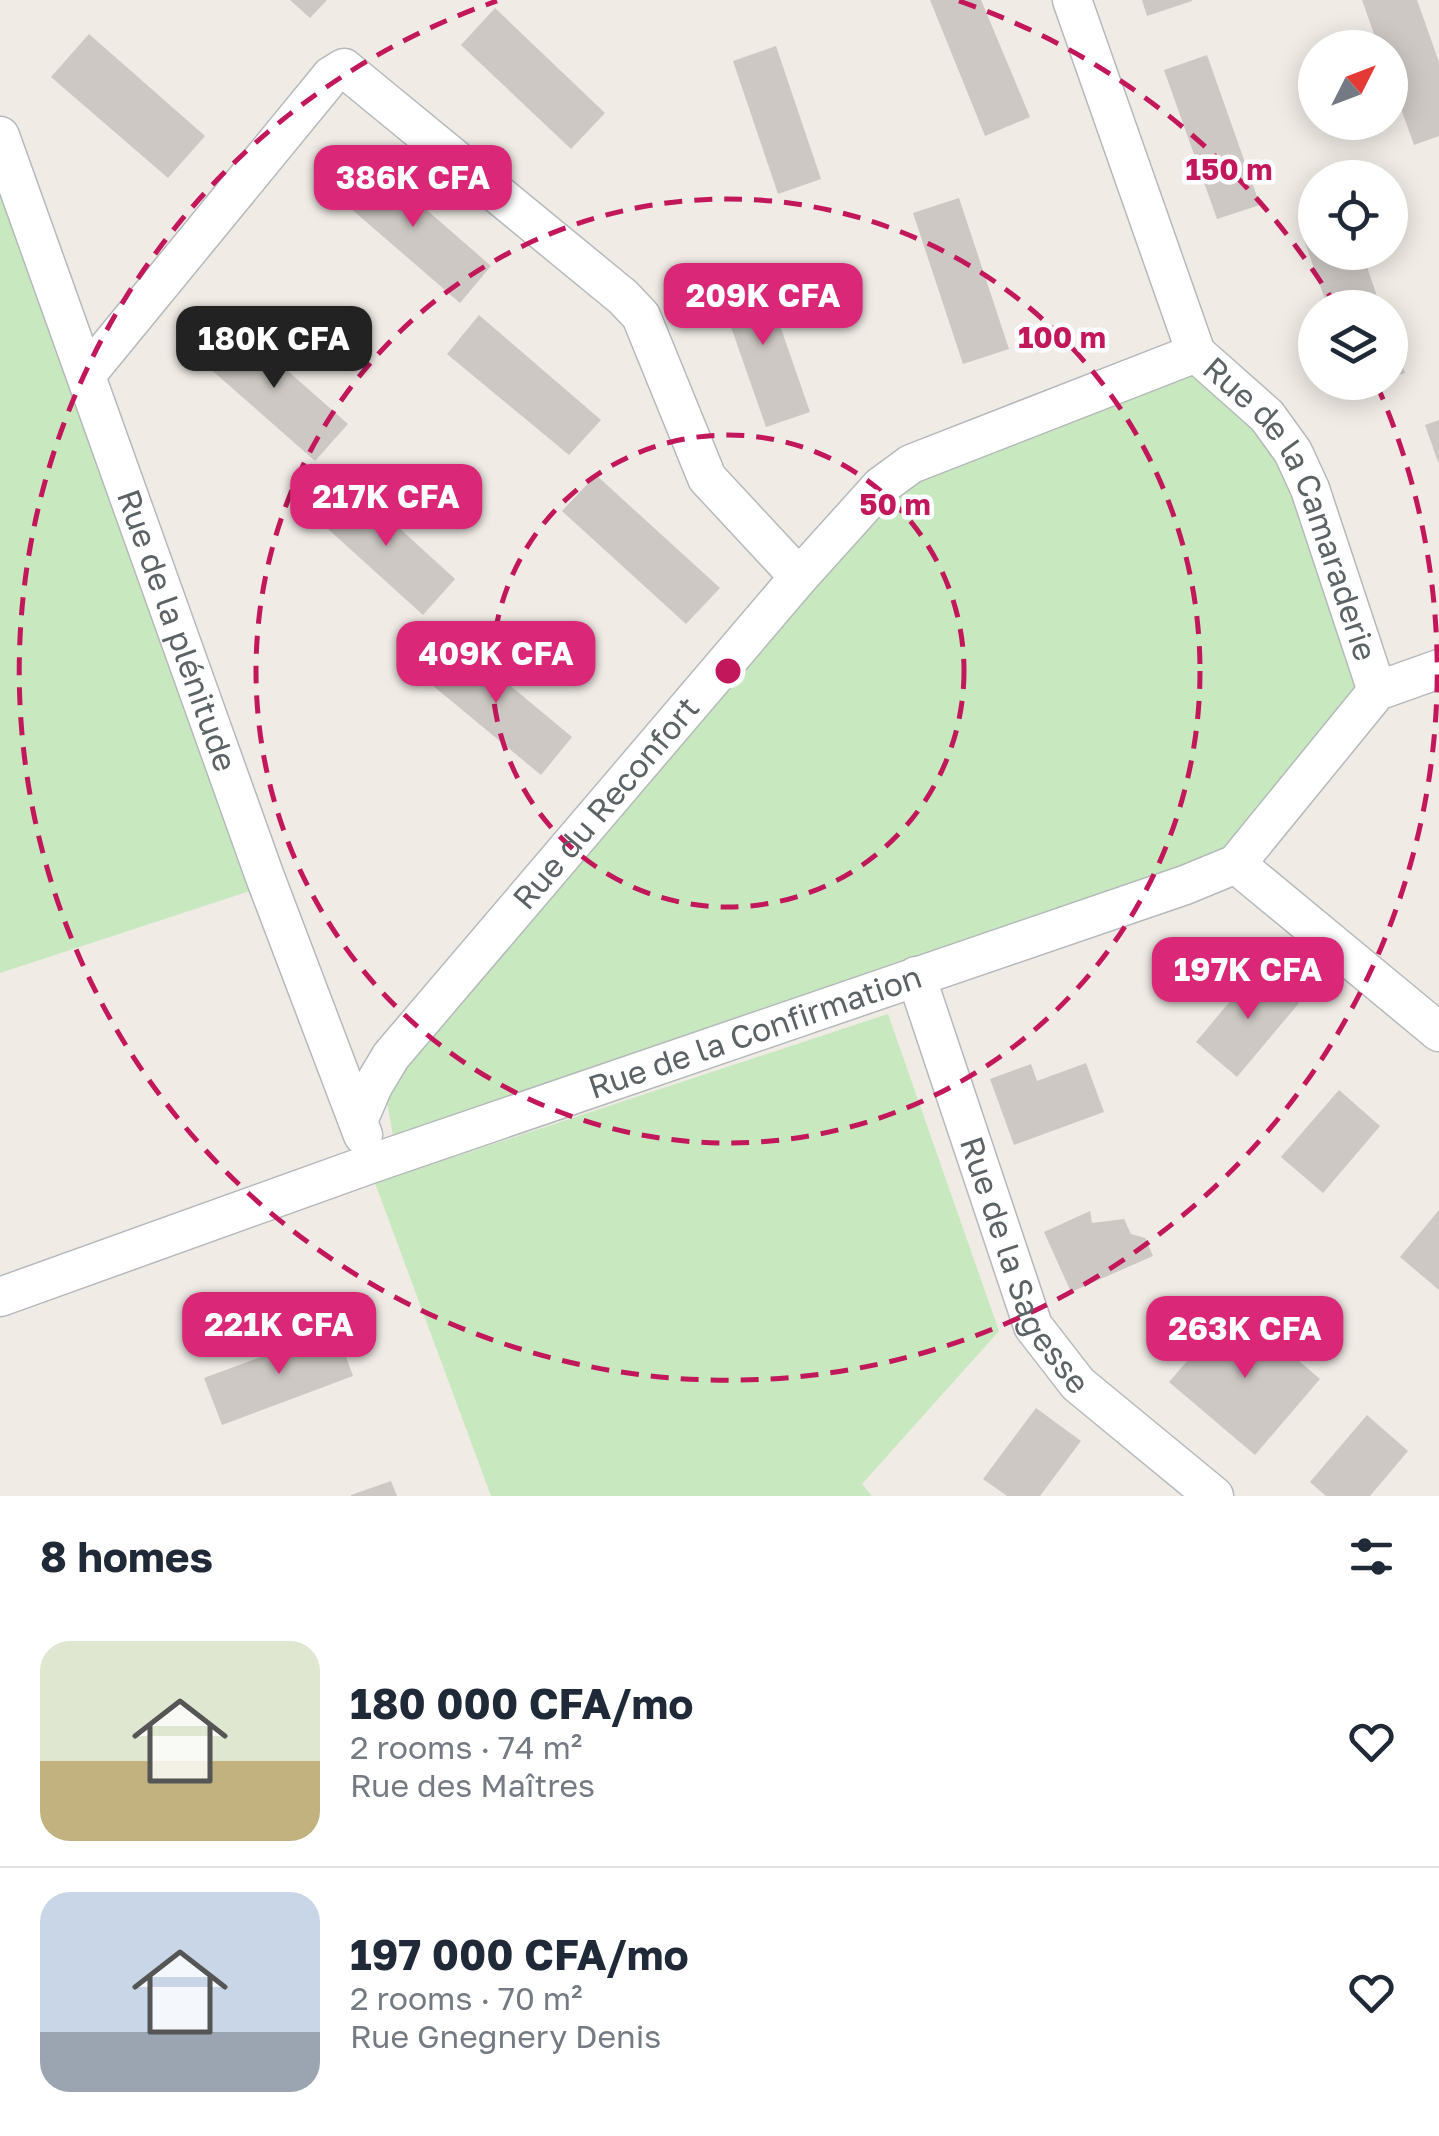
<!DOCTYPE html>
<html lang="en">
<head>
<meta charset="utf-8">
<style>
  body { margin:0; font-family:"Golos Text",sans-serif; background:#f2f2f3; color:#1f2937; height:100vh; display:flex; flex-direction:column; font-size:38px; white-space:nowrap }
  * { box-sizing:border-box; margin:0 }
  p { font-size:32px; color:#747a83 }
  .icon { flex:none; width:55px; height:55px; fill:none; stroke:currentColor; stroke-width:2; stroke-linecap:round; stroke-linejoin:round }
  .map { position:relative; height:1496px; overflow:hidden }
  .details { display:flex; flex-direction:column; background:#fff; flex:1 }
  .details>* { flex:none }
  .needle { width:65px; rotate:48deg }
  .controls { position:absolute; left:1298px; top:30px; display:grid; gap:20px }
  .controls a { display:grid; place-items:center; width:110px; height:110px; border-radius:50%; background:#fff; box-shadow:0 5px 25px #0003; font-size:50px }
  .price { position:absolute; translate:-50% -85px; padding:0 22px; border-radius:20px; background:#db2777; color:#fff; font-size:32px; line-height:65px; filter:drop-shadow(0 2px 5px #0008) }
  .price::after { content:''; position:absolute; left:50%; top:60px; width:30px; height:22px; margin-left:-15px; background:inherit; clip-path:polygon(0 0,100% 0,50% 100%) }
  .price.on { background:#222; color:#fff }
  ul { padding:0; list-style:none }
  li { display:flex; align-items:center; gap:30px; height:250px; padding:0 40px }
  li+li { border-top:2px solid #e0e1e3 }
  li span { display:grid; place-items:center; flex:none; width:280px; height:200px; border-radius:30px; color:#555 }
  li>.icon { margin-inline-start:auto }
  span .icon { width:120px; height:120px; fill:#fffc; stroke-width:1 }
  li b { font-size:42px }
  h2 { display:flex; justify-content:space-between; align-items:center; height:120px; padding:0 40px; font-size:42px }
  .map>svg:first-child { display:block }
  .green { fill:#c8e9bf }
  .building { fill:#cdc8c3 }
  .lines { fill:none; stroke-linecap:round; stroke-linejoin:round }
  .street-casing { stroke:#b5b9bc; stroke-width:41 }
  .street { stroke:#fff; stroke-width:38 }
  .ring { fill:none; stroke:#c2185b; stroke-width:5; stroke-dasharray:18 12 }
  .labels { text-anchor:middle; stroke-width:9; stroke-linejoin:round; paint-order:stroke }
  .street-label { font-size:32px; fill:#5c6366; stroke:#fff }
  .centre { fill:#c2185b; stroke:#fff; stroke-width:5 }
  .ring-label { font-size:30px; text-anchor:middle; font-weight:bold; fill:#c2185b; stroke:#fff; stroke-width:9; stroke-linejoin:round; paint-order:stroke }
</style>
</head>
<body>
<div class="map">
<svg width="1439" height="1496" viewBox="0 0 1439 1496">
  <rect width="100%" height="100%" fill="#f0ebe5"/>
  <g class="green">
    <polygon points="0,160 253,890 0,973"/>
    <polygon points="1183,359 1280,444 1361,688 1227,853 393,1136 386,1096 401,1064 900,471"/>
    <polygon points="888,1014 999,1331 862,1484 872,1496 491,1496 375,1183"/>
  </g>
  <g class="building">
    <polygon points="290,0 327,0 310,18"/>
    <polygon points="930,0 981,0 1030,117 985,136"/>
    <polygon points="1142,0 1192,0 1192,1 1147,16"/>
    <polygon points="1362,0 1417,0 1439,62 1439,136 1414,145 1390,78 1390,48 1379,48"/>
    <polygon points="495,8 605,113 571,149 461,45"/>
    <polygon points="89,34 205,136 168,178 51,77"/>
    <polygon points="776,46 821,179 778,194 733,61"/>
    <polygon points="1207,55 1260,205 1217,219 1164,70"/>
    <polygon points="366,157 491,266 460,303 334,194"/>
    <polygon points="959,198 1009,349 963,364 913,213"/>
    <polygon points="1315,236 1315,252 1362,252 1381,308 1328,308 1304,240"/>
    <polygon points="760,268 810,412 766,427 716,284"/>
    <polygon points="479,315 601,420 569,455 447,354"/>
    <polygon points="232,322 348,424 315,461 199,359"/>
    <polygon points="1390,333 1405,373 1390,378"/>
    <polygon points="1439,420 1439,462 1438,462 1425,425"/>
    <polygon points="596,475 720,588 686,624 562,511"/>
    <polygon points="350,483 455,579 423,615 317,519"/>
    <polygon points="452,637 572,737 541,775 420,675"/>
    <polygon points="1258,968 1299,1003 1237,1077 1196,1042"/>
    <polygon points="1086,1063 1104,1112 1014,1145 990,1079 1031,1064 1037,1081"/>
    <polygon points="1339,1090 1380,1126 1323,1193 1281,1157"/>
    <polygon points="1439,1210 1439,1290 1400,1257"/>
    <polygon points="1090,1211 1092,1223 1124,1219 1131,1234 1145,1238 1153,1256 1071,1292 1044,1232"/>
    <polygon points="1235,1306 1320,1379 1255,1455 1169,1382"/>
    <polygon points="336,1329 353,1376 222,1425 204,1378"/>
    <polygon points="1036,1408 1081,1441 1040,1496 1007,1496 983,1479"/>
    <polygon points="1367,1415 1408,1451 1370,1496 1326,1496 1310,1482"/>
    <polygon points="391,1481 397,1496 351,1496 351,1495"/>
  </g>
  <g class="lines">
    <g class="street-casing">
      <g id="street">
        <path id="s1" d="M1072,0L1196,353L1267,416L1293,452L1310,489L1377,691"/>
        <path id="s2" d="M0,136L265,877L363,1135"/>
        <polyline points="86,375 331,76 344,68 623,297 641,316 707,478 799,577"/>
        <polyline points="1236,864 1439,1032"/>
        <path id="s3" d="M916,976L1033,1326L1078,1384L1214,1496"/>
        <path id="s4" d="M358,1121L373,1086L391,1056L799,577L881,486L911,464L1196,353"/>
        <path id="s5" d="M0,1297L373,1163L1185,885L1236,864L1377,691L1439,669"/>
      </g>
    </g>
    <use href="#street" class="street"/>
  </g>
  <g class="ring">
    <circle cx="728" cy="671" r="236"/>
    <circle cx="728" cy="671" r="472"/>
    <path d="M959 1A709 709 0 0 1 1336 306M1376 383A709 709 0 1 1 497 1"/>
  </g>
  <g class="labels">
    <g class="street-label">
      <text dy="11" stroke="none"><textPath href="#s1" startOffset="562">Rue de la Camaraderie</textPath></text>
      <text dy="11" stroke="none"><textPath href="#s2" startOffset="525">Rue de la plénitude</textPath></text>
      <text dy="11" stroke="none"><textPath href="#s4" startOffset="405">Rue du Reconfort</textPath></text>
      <text dy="11" stroke="none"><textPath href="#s5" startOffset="800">Rue de la Confirmation</textPath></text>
      <text dy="11" stroke="none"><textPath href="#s3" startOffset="310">Rue de la Sagesse</textPath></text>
    </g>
  </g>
  <circle cx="728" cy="671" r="15" class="centre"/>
  <g class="ring-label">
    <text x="1229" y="180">150 m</text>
    <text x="1062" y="348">100 m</text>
    <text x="895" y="515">50 m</text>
  </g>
</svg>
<div class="controls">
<a><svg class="needle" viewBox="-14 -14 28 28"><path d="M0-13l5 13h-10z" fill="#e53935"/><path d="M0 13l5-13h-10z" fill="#747a83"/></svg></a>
<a><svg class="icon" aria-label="locate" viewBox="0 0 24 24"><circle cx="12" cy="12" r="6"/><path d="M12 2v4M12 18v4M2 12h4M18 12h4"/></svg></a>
<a><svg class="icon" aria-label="layers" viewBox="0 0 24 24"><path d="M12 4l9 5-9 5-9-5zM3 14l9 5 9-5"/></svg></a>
</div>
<b class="price" style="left:413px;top:230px">386K CFA</b>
<b class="price" style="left:763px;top:348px">209K CFA</b>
<b class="price on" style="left:274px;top:391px">180K CFA</b>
<b class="price" style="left:386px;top:549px">217K CFA</b>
<b class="price" style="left:496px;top:706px">409K CFA</b>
<b class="price" style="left:1248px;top:1022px">197K CFA</b>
<b class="price" style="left:279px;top:1377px">221K CFA</b>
<b class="price" style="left:1245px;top:1381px">263K CFA</b>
</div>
<section class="details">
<h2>8 homes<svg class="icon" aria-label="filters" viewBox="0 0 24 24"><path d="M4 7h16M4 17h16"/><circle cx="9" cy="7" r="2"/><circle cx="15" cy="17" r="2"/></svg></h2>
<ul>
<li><span style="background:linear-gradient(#dfe7d0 60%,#c2b280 0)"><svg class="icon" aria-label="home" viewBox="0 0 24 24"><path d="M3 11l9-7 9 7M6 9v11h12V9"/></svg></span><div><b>180 000 CFA/mo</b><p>2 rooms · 74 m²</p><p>Rue des Maîtres</p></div><svg class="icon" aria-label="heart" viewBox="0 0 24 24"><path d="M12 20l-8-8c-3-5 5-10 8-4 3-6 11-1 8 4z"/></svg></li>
<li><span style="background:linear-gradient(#c9d6e8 70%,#9aa5b1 0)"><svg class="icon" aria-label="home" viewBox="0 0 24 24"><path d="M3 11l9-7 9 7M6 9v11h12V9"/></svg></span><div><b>197 000 CFA/mo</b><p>2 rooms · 70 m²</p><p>Rue Gnegnery Denis</p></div><svg class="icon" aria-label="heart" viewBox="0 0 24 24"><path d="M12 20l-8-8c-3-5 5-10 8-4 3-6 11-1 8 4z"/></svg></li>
</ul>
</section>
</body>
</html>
